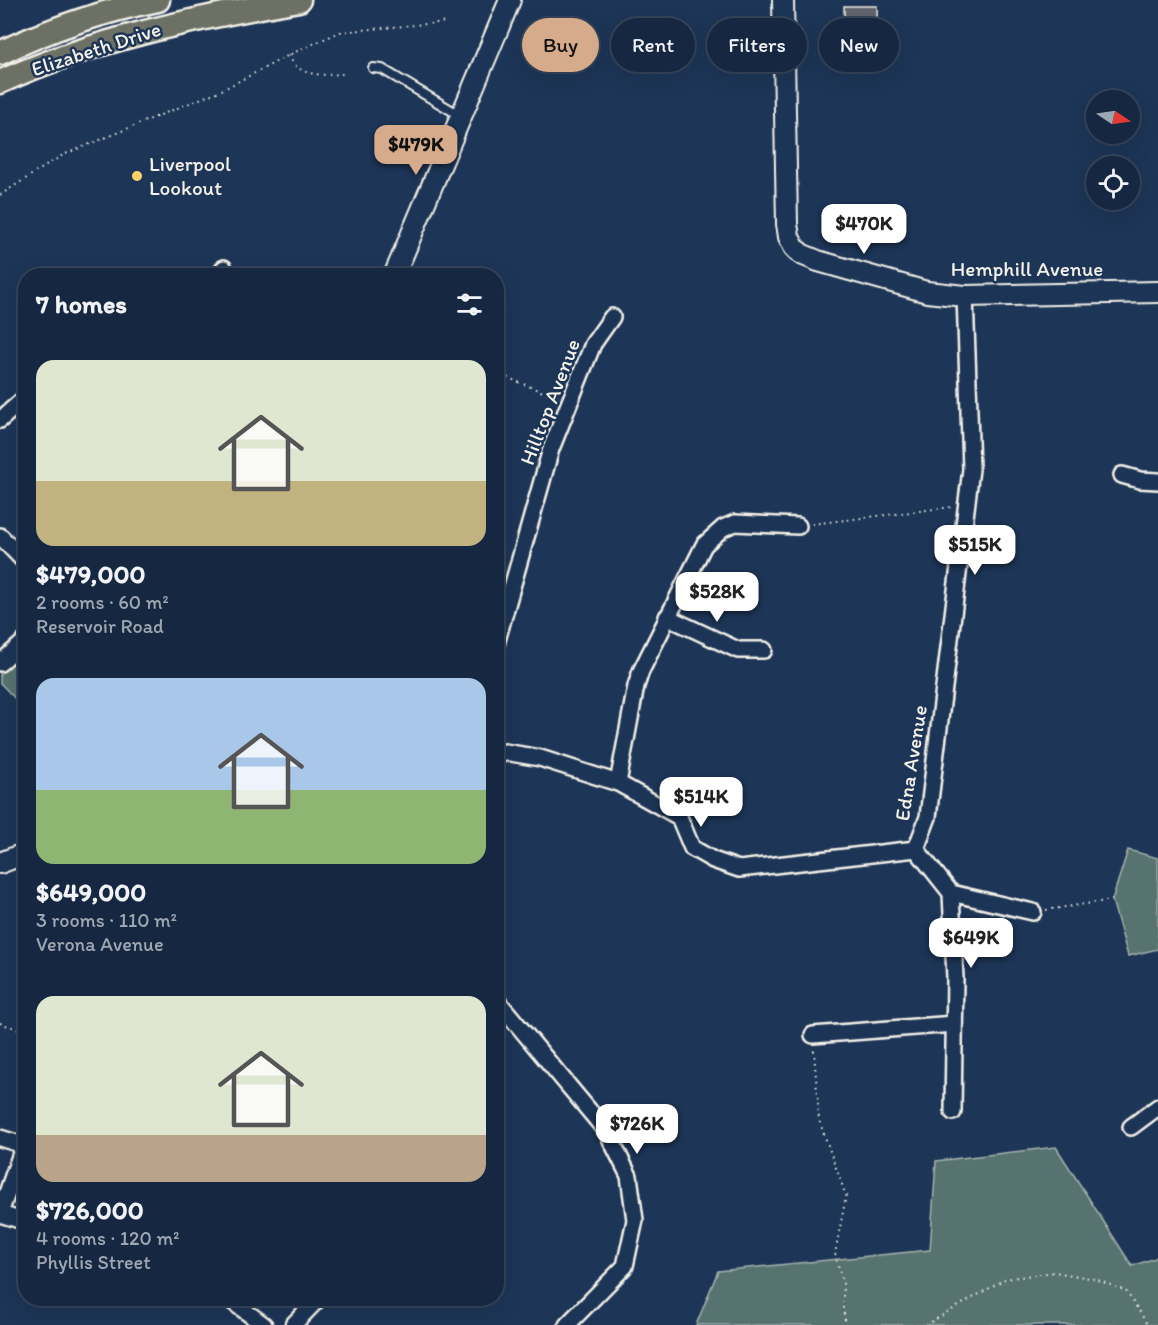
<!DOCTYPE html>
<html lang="en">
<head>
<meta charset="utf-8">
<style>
  body { margin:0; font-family:Itim,sans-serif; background:#1f3048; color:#f1f3f6; height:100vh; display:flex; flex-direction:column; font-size:22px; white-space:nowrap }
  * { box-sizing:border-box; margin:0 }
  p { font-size:20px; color:#9ea6b1 }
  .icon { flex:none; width:33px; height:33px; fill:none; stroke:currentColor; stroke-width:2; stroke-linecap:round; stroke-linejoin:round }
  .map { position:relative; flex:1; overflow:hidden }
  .sheet { position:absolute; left:18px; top:268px; width:486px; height:1038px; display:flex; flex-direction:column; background:#162841; border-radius:24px; box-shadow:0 6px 24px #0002,0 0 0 2px #35445a }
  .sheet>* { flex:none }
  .guide { position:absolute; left:522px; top:18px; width:546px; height:54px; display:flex; gap:12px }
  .needle { width:39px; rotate:103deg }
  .fabs { position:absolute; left:1086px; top:90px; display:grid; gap:12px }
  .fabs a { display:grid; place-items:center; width:54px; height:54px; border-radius:50%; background:#162841; box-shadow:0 6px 24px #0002,0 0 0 2px #35445a; font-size:30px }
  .price { position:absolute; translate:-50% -51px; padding:0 14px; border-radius:12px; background:#fff; color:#222; font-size:20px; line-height:39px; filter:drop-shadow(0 2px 3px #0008) }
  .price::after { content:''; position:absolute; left:50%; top:36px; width:18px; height:14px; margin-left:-9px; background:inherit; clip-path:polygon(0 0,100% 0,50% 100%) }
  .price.on { background:#d6ab8b; color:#111 }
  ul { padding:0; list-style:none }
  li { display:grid; align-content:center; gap:12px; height:318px; padding:0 18px }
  li span { display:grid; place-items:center; height:186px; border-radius:18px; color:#555 }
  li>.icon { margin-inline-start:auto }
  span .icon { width:108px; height:108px; fill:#fffc; stroke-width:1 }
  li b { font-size:26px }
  h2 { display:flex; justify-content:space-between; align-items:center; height:72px; padding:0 18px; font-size:26px }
  .chip { padding:0 21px; border-radius:27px; background:#162841; box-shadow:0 6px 24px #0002,0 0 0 2px #35445a; font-size:21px; line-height:54px }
  .chip.on { background:#d6ab8b; color:#111 }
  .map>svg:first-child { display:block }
  .green { fill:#577370; stroke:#a6b2ac; stroke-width:1.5 }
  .building { fill:#64636e; stroke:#f4f1e8; stroke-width:1.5 }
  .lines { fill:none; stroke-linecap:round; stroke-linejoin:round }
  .lane-casing { stroke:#f4f1e8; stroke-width:12 }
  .street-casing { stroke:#f4f1e8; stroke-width:20 }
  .secondary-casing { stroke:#f4f1e8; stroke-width:24 }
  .primary-casing { stroke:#f4f1e8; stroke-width:27 }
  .path { stroke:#f4f1e8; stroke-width:2; stroke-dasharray:1.5 4.5; stroke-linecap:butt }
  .lane { stroke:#1d3557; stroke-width:8 }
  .street { stroke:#1d3557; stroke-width:15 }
  .secondary { stroke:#1d3557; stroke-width:20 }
  .primary { stroke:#6c7065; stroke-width:22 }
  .poi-dot { fill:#ffd166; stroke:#1d3557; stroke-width:2 }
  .labels { text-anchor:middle; stroke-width:5; stroke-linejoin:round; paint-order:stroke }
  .street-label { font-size:21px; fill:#f4f1e8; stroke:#1d3557 }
  .poi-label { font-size:21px; fill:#f4f1e8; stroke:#1d3557; text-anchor:start }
</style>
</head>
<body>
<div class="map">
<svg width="1158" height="1325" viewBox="0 0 1158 1325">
  <rect width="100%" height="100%" fill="#1d3557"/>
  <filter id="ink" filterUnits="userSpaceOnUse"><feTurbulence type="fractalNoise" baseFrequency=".0167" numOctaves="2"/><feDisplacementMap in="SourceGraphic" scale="12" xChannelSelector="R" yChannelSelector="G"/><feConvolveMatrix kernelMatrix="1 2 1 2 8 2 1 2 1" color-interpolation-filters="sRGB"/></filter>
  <g filter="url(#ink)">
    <g class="green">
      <polygon points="25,642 25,709 0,683 0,666"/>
      <polygon points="1128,850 1158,858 1158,949 1128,956 1112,900"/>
      <polygon points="1056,1147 1132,1266 1158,1257 1158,1325 696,1325 718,1271 930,1250 936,1161"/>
    </g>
    <polygon class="building" points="844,6 877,6 878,63 845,64"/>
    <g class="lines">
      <g class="lane-casing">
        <polyline id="lane" points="373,68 382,69 461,116"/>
      </g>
      <g class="street-casing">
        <g id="street">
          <polyline points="220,276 224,268"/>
          <polyline points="0,420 26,397"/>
          <polyline points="1122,475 1140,480 1158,481"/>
          <polyline points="0,536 26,563"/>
          <polyline points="667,617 738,650 764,650"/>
          <polyline points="496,644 551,449 593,344 612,317"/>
          <polyline points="0,663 26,640"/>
          <polyline points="496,757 505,752 540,758 618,783 679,817 692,848 713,860 739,869 916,849"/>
          <polyline points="618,783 636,686 641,671 704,545 723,528 735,523 798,526"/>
          <polyline points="916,849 928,817 971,469 965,296"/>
          <polyline points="916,849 951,893 955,978 953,1112"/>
          <polyline points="951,893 1033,912"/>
          <polyline points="496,999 607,1132 629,1176 635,1220 625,1266 567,1325"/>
          <polyline points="813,1035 954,1024"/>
          <polyline points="1131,1127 1158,1107"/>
          <polyline points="0,1138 23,1145"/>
          <polyline points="0,1213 26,1139"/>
          <polyline points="0,1214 26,1222"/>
          <polyline points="229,1299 264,1325"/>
          <polyline points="293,1325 318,1299"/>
        </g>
      </g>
      <g class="secondary-casing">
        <g id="secondary">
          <polyline points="783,0 787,224 789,237 794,247 801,254 818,261 927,292 965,296 1158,292"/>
          <polyline points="394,276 510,0"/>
          <polyline points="0,863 26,853"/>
        </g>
      </g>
      <g class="primary-casing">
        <g id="primary">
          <path d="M0,53C50,29 103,11 158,0"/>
          <path d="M0,82C95,39 196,18 299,0"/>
        </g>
      </g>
      <g class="path">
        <path d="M289,55C297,78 324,75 343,74"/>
        <polyline points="0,195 63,155 224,89 295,52 340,32 447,22"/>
        <polyline points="496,373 558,398"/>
        <polyline points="812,524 952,507"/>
        <polyline points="1046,910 1112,900"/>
        <polyline points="0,1023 26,1032"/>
        <polyline points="814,1050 819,1120 846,1196 835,1254 843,1284 843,1309 846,1325"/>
        <polyline points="926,1325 1005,1279 1054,1272 1095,1279 1126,1291 1148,1325"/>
      </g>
      <use href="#lane" class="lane"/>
      <use href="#street" class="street"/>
      <use href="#secondary" class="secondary"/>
      <use href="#primary" class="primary"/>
    </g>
  </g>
  <circle class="poi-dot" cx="137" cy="176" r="6"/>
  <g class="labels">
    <g class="street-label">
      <text transform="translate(96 49) rotate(-18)" y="7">Elizabeth Drive</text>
      <text x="1027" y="276">Hemphill Avenue</text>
      <text transform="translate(550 402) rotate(-69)" y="7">Hilltop Avenue</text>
      <text transform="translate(911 763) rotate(-81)" y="7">Edna Avenue</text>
    </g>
    <g class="poi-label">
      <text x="149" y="171">Liverpool<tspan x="149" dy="24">Lookout</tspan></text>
    </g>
  </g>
</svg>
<div class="fabs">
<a><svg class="needle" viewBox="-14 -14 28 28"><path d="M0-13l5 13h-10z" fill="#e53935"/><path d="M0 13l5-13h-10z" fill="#9ea6b1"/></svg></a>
<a><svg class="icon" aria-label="locate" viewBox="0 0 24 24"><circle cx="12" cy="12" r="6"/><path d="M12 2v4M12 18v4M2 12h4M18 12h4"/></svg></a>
</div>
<b class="price on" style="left:416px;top:176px">$479K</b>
<b class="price" style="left:864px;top:255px">$470K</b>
<b class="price" style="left:975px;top:576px">$515K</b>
<b class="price" style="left:717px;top:623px">$528K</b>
<b class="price" style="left:701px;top:828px">$514K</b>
<b class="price" style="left:971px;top:969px">$649K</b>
<b class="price" style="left:637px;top:1155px">$726K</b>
<div class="guide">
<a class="chip on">Buy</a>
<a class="chip">Rent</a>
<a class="chip">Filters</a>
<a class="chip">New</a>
</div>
<section class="sheet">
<h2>7 homes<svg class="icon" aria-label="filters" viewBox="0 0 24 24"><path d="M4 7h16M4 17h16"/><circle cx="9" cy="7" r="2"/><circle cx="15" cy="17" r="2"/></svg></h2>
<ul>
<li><span style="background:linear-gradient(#dfe7d0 65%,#c2b280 0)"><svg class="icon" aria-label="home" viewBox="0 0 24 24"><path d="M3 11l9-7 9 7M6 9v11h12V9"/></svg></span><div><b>$479,000</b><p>2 rooms · 60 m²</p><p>Reservoir Road</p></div></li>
<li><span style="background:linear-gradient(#a9c7e8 60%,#8fb573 0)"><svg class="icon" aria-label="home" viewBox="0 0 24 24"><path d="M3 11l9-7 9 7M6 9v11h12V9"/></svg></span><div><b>$649,000</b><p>3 rooms · 110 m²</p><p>Verona Avenue</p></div></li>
<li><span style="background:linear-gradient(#dfe7d0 75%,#b9a48a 0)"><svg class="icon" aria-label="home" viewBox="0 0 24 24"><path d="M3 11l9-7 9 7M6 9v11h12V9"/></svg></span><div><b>$726,000</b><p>4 rooms · 120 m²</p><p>Phyllis Street</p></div></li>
</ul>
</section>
</div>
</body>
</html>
